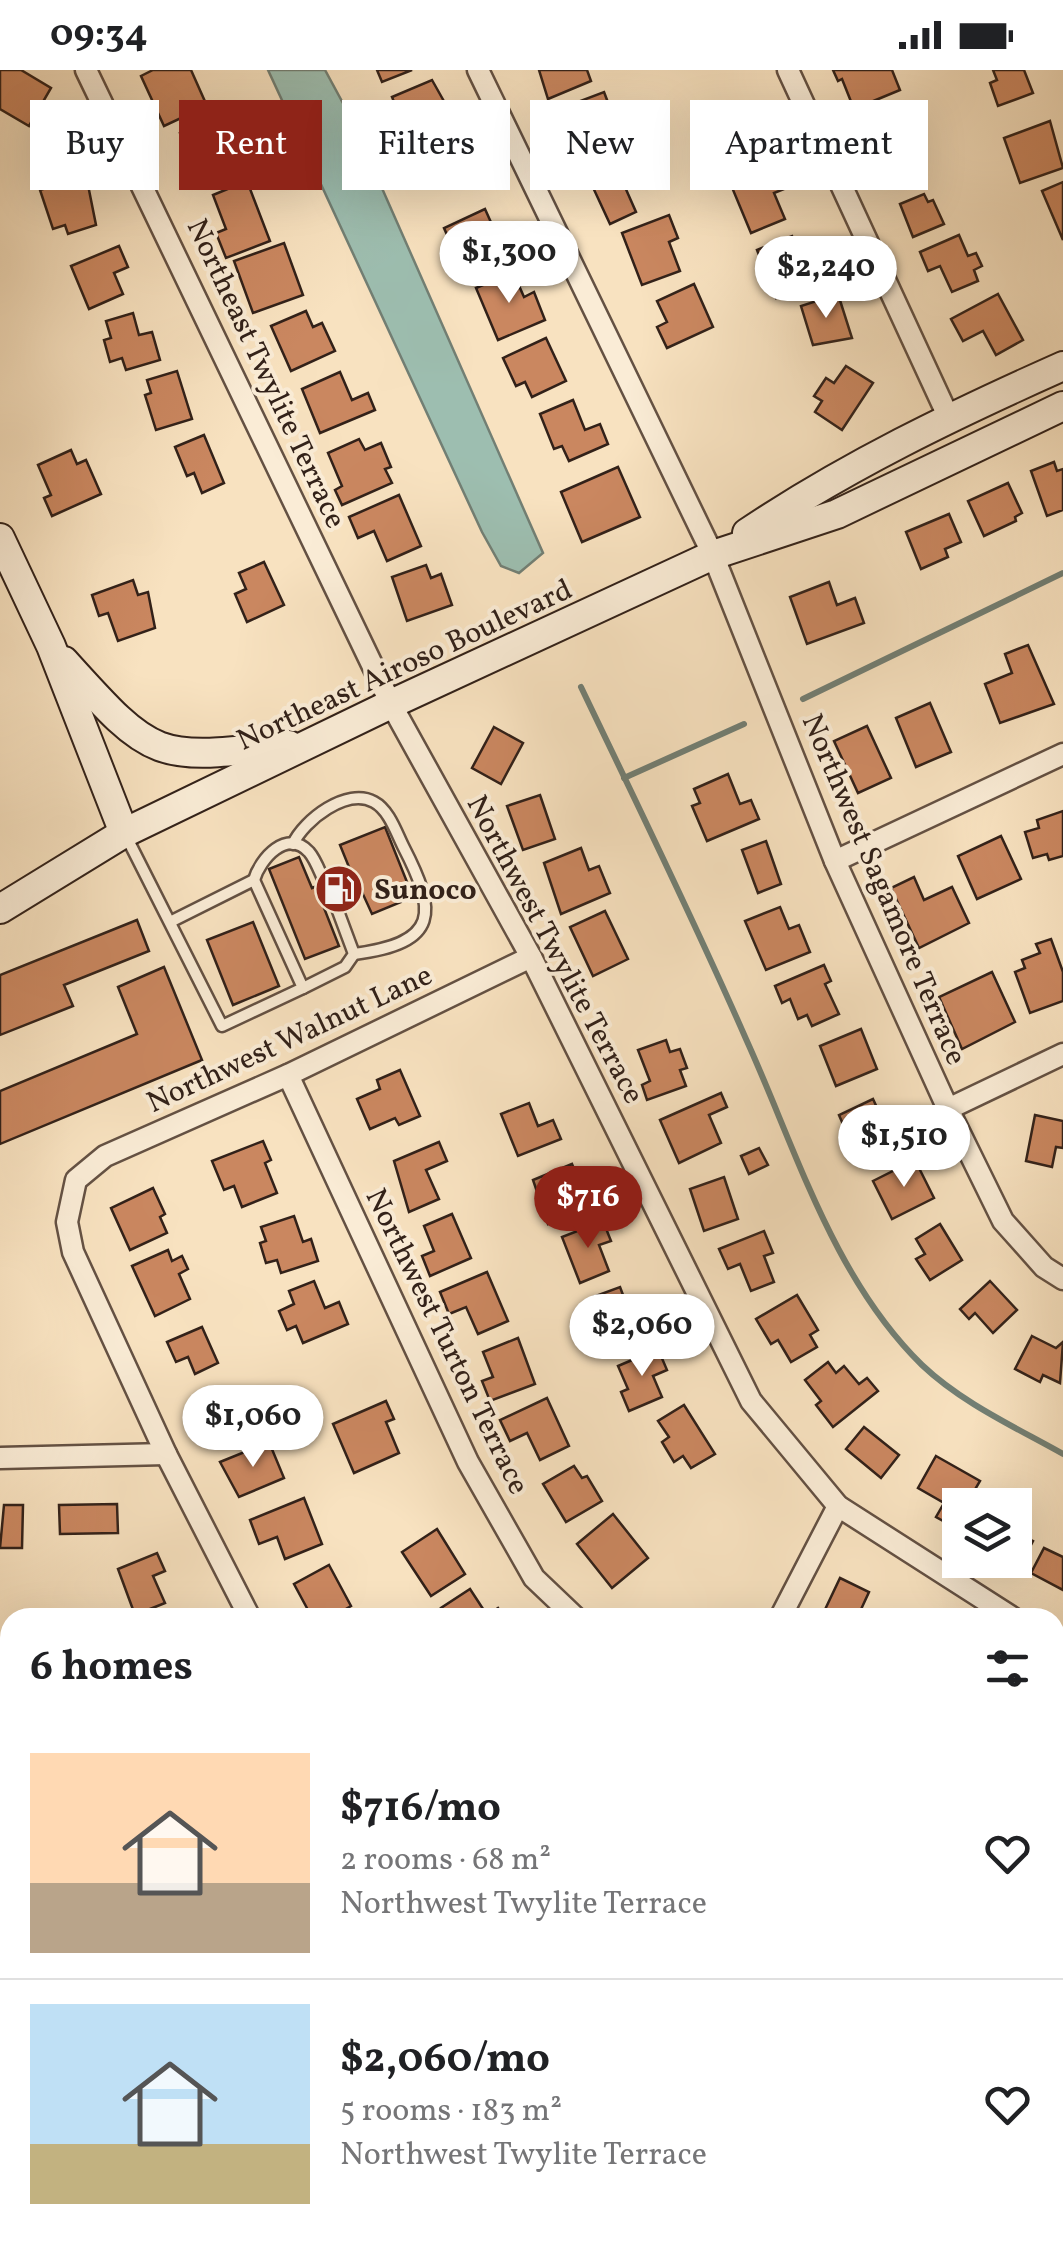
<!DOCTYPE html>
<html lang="en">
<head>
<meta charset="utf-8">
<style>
  body { margin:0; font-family:Vollkorn,serif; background:#f2f2f2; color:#202124; height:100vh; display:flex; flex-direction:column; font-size:38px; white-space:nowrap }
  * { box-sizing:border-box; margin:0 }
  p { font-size:32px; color:#757577 }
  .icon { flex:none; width:55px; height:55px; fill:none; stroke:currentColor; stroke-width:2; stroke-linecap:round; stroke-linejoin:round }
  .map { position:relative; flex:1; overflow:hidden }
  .drawer { position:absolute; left:0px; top:1538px; width:1065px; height:642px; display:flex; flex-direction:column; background:#fff; border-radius:30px 30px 0 0; box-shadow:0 10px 40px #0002 }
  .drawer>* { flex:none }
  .top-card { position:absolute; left:30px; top:30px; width:1005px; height:90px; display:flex; gap:20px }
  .buttons { position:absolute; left:942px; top:1418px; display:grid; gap:20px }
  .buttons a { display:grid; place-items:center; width:90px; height:90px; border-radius:0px; background:#fff; box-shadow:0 10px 40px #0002; font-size:50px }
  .price { position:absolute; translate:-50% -85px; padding:0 22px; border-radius:35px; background:#fff; color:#222; font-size:32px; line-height:65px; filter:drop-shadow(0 2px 5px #0008) }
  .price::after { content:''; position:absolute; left:50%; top:60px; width:30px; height:22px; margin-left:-15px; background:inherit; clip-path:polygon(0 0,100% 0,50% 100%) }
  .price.current { background:#8f2418; color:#fff }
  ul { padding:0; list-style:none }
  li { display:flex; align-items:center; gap:30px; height:250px; padding:0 30px }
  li+li { border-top:2px solid #e0e0e0 }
  li span { display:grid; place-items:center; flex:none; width:280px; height:200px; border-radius:0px; color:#555 }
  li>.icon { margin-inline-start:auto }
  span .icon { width:120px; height:120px; fill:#fffc; stroke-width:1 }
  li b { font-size:42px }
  h2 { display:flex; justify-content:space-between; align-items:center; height:120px; padding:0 30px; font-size:42px }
  .chip { padding:0 35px; border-radius:0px; background:#fff; box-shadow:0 10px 40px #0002; font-size:35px; line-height:90px }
  .chip.current { background:#8f2418; color:#fff }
  .status { display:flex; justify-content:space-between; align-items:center; height:70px; padding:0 50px; background:#fff; direction:ltr }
  .status svg { height:28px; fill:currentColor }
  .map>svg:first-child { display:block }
  .water { fill:#9dbeb0; stroke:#727f74; stroke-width:2.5 }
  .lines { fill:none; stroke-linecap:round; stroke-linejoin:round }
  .stream { stroke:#727f74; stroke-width:6 }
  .building { fill:#ca8760; stroke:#322119; stroke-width:2.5 }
  .lane-casing { stroke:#645143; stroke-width:15 }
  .street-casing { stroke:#645143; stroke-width:25 }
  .secondary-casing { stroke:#322119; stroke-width:32 }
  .lane { stroke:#faecd6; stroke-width:10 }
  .street { stroke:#faecd6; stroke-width:20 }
  .secondary { stroke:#faecd6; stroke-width:28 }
  .labels { text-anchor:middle; stroke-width:8; stroke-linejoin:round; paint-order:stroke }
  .street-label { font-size:30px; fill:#322119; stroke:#faecd6 }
  .poi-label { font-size:30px; font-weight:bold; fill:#322119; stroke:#faecd6; text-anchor:start }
</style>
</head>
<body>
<div class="status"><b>09:34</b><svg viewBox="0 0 49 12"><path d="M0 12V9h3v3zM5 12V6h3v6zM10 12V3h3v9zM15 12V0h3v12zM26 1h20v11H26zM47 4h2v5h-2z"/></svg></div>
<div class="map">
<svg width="1063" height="2178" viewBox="0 0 1063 2178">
  <rect width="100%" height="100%" fill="#f8e2c0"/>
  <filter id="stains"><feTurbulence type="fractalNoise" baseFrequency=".002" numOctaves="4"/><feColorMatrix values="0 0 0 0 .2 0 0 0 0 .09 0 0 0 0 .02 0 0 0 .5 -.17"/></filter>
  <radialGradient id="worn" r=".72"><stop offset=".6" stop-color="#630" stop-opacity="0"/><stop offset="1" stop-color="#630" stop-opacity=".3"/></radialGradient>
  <polygon class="water" points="268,0 325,0 351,48 543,483 519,503 501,496 482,462"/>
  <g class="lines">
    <g class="stream">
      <path d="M581,617C637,734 694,850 746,969C796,1079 833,1208 922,1295C962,1333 1015,1357 1063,1384"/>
      <polyline points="803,629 1063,503"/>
      <polyline points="624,708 744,654"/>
    </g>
  </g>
  <g class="building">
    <polygon points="0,0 21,0 51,18 29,56 0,39"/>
    <polygon points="153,0 191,0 207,36 164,56 141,6"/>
    <polygon points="377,0 412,0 382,12"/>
    <polygon points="539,0 587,0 591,11 548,29"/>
    <polygon points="833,0 892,0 900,20 854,39 842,9 838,11"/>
    <polygon points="993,0 1024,0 1033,23 998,36 990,13 997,10"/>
    <polygon points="432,10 459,58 413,78 392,27"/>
    <polygon points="604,22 623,72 581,88 573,67 566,70 554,41"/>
    <polygon points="745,35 761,86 735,94 729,75 717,79 706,47"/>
    <polygon points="893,50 899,65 908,60 916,78 906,82 913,98 887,109 866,62"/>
    <polygon points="1050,51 1063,98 1020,113 1004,68"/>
    <polygon points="212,53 228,104 195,114 180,63"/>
    <polygon points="776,96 784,119 774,123 785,149 751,163 731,115"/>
    <polygon points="617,99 636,142 610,154 590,111"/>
    <polygon points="86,105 96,155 68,164 65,155 53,159 40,120"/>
    <polygon points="247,111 270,171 226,188 216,163 226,159 213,125"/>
    <polygon points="1063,112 1063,170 1042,121"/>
    <polygon points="924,124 928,132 933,130 944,154 913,167 900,134"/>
    <polygon points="485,139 498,168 509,163 519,184 474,205 463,181 456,185 444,158"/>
    <polygon points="669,145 678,168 669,172 680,201 642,215 622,163"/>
    <polygon points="959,165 968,186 976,183 982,196 974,200 978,211 952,222 940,196 928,201 920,182"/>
    <polygon points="792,166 803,193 818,187 826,207 776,228 757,180"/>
    <polygon points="284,173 303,225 253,243 234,191"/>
    <polygon points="119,176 128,197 114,203 123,224 89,239 71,196"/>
    <polygon points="513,202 524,227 534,222 545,250 498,270 476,218"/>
    <polygon points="694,214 713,257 667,278 657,257 667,252 657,231"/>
    <polygon points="838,224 852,268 813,275 801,236"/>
    <polygon points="998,224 1023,270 996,285 983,261 963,271 951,249"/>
    <polygon points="306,241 313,257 322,253 335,281 291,301 271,256"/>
    <polygon points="133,243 139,265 152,262 160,290 126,300 122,288 110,292 104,270 111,268 106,251"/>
    <polygon points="546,268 566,311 532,327 525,312 516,316 503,288"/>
    <polygon points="846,296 873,313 842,360 815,342 822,331 814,326 826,308 834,313"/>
    <polygon points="177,301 192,349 156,360 145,325 151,323 147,310"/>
    <polygon points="340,302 352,330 368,323 375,340 320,363 302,319"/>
    <polygon points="573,330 585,360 600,354 608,374 569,391 562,376 554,379 540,344"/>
    <polygon points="204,365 224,413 202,423 194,403 187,406 175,377"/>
    <polygon points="359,369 365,380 381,373 391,397 385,399 392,413 342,435 335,420 342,416 328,383"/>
    <polygon points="71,380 77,394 86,390 101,424 52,446 44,428 51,425 38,395"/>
    <polygon points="1054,392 1057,401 1063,399 1063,440 1047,446 1031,401"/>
    <polygon points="618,397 640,447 582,472 561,422"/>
    <polygon points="1008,413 1022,443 1015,447 1016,451 984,466 968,431"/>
    <polygon points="399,425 421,476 387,491 374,461 358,468 349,447"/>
    <polygon points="949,444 961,472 945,479 948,487 921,499 906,462"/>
    <polygon points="264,492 284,535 247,552 235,524 246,519 239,503"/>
    <polygon points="426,495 431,508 441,504 452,535 407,551 392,507"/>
    <polygon points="133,510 138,525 148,522 155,558 118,571 108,543 99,546 92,525"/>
    <polygon points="829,512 837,535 855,528 864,553 807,574 790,527"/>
    <polygon points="1028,575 1054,634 1000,653 985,614 1012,603 1005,584"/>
    <polygon points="930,633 951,682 916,697 896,648"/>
    <polygon points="867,656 891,708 858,723 834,671"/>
    <polygon points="494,657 523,673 501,714 472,698"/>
    <polygon points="728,704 740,734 751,730 759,749 707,771 692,736 700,733 694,719"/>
    <polygon points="540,725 555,769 523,780 507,736"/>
    <polygon points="1063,741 1063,786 1049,790 1047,784 1033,788 1025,762 1039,758 1037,750"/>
    <polygon points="385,757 413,827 372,844 362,822 324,838 339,876 305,889 269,799 299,787 312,818 351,802 340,775"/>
    <polygon points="1001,766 1021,809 977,829 958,786"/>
    <polygon points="766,771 781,814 758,823 742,780"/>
    <polygon points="581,778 589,800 599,796 610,823 561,844 544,793"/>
    <polygon points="914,807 924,830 952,817 969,853 919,878 891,818"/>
    <polygon points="780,837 789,859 799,855 810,882 766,900 745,851"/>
    <polygon points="605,841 628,889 593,906 570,857"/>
    <polygon points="137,850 149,881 64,915 73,936 0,965 0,905"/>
    <polygon points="253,852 279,916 233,935 207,870"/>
    <polygon points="1051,869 1063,902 1063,931 1030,943 1015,902 1025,898 1022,890 1040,883 1036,874"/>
    <polygon points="824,895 831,911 825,914 839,944 812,956 807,945 798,949 790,929 782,933 775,916"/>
    <polygon points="164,897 202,990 0,1074 0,1021 137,964 118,917"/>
    <polygon points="992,902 1015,952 962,979 939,927"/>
    <polygon points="861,959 877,999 836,1016 820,976"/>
    <polygon points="666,970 670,982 680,979 687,998 680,1000 686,1016 647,1030 642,1015 650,1011 638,980"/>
    <polygon points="400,1000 420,1046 399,1055 395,1048 370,1059 357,1029 380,1019 377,1010"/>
    <polygon points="721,1023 727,1037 709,1045 721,1073 679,1093 660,1050"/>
    <polygon points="873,1029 891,1068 856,1084 839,1045"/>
    <polygon points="529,1033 538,1056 553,1050 561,1069 518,1086 501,1044"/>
    <polygon points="1035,1045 1063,1051 1063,1078 1056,1077 1052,1097 1026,1091"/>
    <polygon points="263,1071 271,1090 265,1093 277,1123 242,1137 234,1116 224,1120 212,1091"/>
    <polygon points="439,1072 447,1091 426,1100 439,1129 409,1142 394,1091"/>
    <polygon points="759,1078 768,1095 749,1104 741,1086"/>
    <polygon points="915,1090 934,1128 892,1149 873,1111"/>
    <polygon points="572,1094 589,1136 548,1154 533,1110"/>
    <polygon points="724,1107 738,1149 704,1161 690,1119"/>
    <polygon points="153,1118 165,1144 160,1147 167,1163 130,1180 111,1138"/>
    <polygon points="452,1144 471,1188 430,1206 422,1186 434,1181 424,1156"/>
    <polygon points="294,1146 303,1172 311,1169 318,1191 281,1203 277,1190 266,1193 260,1173 266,1171 261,1157"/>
    <polygon points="603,1151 611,1171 599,1175 609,1201 580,1213 562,1167"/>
    <polygon points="940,1154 962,1190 930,1210 916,1189 925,1184 916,1169"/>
    <polygon points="764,1161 773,1183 764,1186 774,1212 751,1221 740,1194 728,1199 719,1179"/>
    <polygon points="168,1180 172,1191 182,1186 188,1199 179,1204 190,1229 155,1246 132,1196"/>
    <polygon points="487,1202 508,1251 478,1264 466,1237 449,1244 440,1222"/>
    <polygon points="314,1211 325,1238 339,1232 348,1254 303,1273 296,1256 287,1260 279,1241 294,1234 289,1221"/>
    <polygon points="990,1211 1017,1240 993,1263 975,1243 969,1249 960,1239"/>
    <polygon points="620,1217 629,1241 638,1237 647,1263 614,1275 609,1263 598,1267 590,1245 598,1242 593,1227"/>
    <polygon points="797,1225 818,1260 810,1265 817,1277 791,1292 778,1270 771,1274 756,1249"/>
    <polygon points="202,1257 218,1293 195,1304 188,1287 176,1292 167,1272"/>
    <polygon points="1032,1266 1056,1278 1063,1272 1060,1313 1043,1305 1040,1312 1015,1299"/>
    <polygon points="518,1268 535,1314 490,1331 482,1311 493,1307 483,1282"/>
    <polygon points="658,1279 667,1300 653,1306 662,1327 629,1341 621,1322 628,1319 618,1296"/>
    <polygon points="828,1292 836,1303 844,1296 859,1314 867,1308 878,1321 833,1357 816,1335 821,1331 805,1310"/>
    <polygon points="547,1328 569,1376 540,1390 527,1363 510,1371 500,1350"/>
    <polygon points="386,1331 394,1349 386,1352 399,1383 354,1403 333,1354"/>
    <polygon points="684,1335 715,1384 691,1398 683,1386 674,1392 662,1372 669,1367 658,1351"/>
    <polygon points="864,1357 899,1385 881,1408 846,1379"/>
    <polygon points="269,1372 284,1408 239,1427 220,1392"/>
    <polygon points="936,1386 980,1411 966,1435 960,1435 954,1457 936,1447 944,1433 918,1418"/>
    <polygon points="574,1396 582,1408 587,1406 602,1431 566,1452 543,1414"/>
    <polygon points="304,1428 322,1474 285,1489 277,1467 259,1474 250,1450"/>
    <polygon points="117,1434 118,1463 60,1464 59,1435"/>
    <polygon points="4,1435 23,1435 22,1478 0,1478"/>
    <polygon points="613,1444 648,1488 612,1518 577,1474"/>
    <polygon points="437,1459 465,1504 431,1526 402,1482"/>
    <polygon points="1015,1462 1033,1471 1020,1496 1007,1490 1015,1490"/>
    <polygon points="1044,1478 1063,1487 1063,1520 1031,1503"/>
    <polygon points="157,1483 165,1501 153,1506 165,1533 135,1545 118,1499"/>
    <polygon points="329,1495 351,1536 330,1548 301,1548 308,1540 294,1514"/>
    <polygon points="840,1508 869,1522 857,1548 821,1548"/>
    <polygon points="470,1519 487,1545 498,1538 504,1548 447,1548 441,1538"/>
    <polygon points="10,1674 10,1728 0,1723 0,1694"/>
    <polygon points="1055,1709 1063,1711 1063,1759 1055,1757"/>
    <rect x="0" y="1769" width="10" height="53"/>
    <polygon points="0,1852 10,1852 10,1899 0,1898"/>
    <rect x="0" y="1917" width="10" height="47"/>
    <polygon points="0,2124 10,2124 10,2170 21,2170 21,2178 0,2178"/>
    <rect x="116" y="2170" width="51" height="6"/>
    <polygon points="233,2170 271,2170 271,2177 234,2178"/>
    <polygon points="525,2170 560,2170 560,2174 525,2175"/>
  </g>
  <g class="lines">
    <g class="lane-casing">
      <g id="lane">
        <polyline points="125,764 222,956 303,918 254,810 170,852"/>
        <path d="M293,774C304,750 347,717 374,732C389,740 396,762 403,776C437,842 440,873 354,884"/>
        <path d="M254,810C260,789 287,758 309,782C316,790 320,803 325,813"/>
        <polyline points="303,918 345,897 354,884 335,833"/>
      </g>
    </g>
    <g class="street-casing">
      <g id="street">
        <polyline points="86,0 391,634 531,887 751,1331 838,1436 1013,1548"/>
        <polyline points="478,0 713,485 835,791 948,1039 1003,1151 1044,1197 1063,1209"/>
        <polyline points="788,0 948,346"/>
        <polyline points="835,791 1063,684"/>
        <polyline points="288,1005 468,1392 534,1508 576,1548"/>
        <polyline points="948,1039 1063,984"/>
        <polyline points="0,1388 166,1384"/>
        <polyline points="250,1548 166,1384 73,1182 67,1152 76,1110 105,1086 288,1005 531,887"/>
        <polyline points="780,1548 838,1436"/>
        <polyline points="1055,1574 1063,1578"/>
        <polyline points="69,2170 69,2178"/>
        <polyline points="336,2170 336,2178"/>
        <polyline points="612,2178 612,2170"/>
        <polyline points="889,2178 889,2170"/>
      </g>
    </g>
    <g class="secondary-casing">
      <g id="secondary">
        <path d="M747,463C847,396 953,345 1063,296"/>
        <polyline points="0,468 51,576 124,763"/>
        <path d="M64,591C154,691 155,691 289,675"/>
        <polyline points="0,839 124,763 391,634 713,485 837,444 1063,336"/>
      </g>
    </g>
    <use href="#lane" class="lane"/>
    <use href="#street" class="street"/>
    <use href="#secondary" class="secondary"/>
  </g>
  <defs>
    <g id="fuel-disc" transform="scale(2.5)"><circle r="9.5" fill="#8f2418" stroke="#faecd6"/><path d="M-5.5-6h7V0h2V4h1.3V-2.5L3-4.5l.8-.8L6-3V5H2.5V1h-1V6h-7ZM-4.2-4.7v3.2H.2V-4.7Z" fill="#fff"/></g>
  </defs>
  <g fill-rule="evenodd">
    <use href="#fuel-disc" x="339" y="819"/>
  </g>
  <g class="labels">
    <g class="street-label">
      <text transform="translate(267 303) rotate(65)" y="10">Northeast Twylite Terrace</text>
      <text transform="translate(404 594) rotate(-25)" y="10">Northeast Airoso Boulevard</text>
      <text transform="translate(885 819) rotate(67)" y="10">Northwest Sagamore Terrace</text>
      <text transform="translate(556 879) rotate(62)" y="10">Northwest Twylite Terrace</text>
      <text transform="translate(289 968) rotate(-25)" y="10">Northwest Walnut Lane</text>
      <text transform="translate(448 1271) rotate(64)" y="10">Northwest Turton Terrace</text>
    </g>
    <g class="poi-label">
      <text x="374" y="829">Sunoco</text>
    </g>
  </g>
  <rect width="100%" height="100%" filter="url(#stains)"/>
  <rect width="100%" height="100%" fill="url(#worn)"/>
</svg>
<div class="buttons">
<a><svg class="icon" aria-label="layers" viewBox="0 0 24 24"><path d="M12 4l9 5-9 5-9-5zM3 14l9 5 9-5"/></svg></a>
</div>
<b class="price" style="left:509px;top:236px">$1,300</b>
<b class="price" style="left:826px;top:251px">$2,240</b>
<b class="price" style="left:904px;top:1120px">$1,510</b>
<b class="price current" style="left:588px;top:1181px">$716</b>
<b class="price" style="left:642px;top:1309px">$2,060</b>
<b class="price" style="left:253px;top:1400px">$1,060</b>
<div class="top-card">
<a class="chip">Buy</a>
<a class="chip current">Rent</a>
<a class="chip">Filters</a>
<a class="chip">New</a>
<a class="chip">Apartment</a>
</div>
<section class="drawer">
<h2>6 homes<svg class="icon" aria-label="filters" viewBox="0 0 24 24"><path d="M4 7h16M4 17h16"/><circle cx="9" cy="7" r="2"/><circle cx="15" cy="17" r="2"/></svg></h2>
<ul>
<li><span style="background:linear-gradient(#ffd9b3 65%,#b9a48a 0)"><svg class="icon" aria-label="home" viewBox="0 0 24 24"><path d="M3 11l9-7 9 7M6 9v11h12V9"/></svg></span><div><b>$716/mo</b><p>2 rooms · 68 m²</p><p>Northwest Twylite Terrace</p></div><svg class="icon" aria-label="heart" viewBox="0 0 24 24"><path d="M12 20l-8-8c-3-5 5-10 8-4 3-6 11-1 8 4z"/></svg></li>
<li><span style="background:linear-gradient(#bfe0f5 70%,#c2b280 0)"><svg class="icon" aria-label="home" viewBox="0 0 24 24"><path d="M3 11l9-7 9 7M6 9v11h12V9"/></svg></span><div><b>$2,060/mo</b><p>5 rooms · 183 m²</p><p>Northwest Twylite Terrace</p></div><svg class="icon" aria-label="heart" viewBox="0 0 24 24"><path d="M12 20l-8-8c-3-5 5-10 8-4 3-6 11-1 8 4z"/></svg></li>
</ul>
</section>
</div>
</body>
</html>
